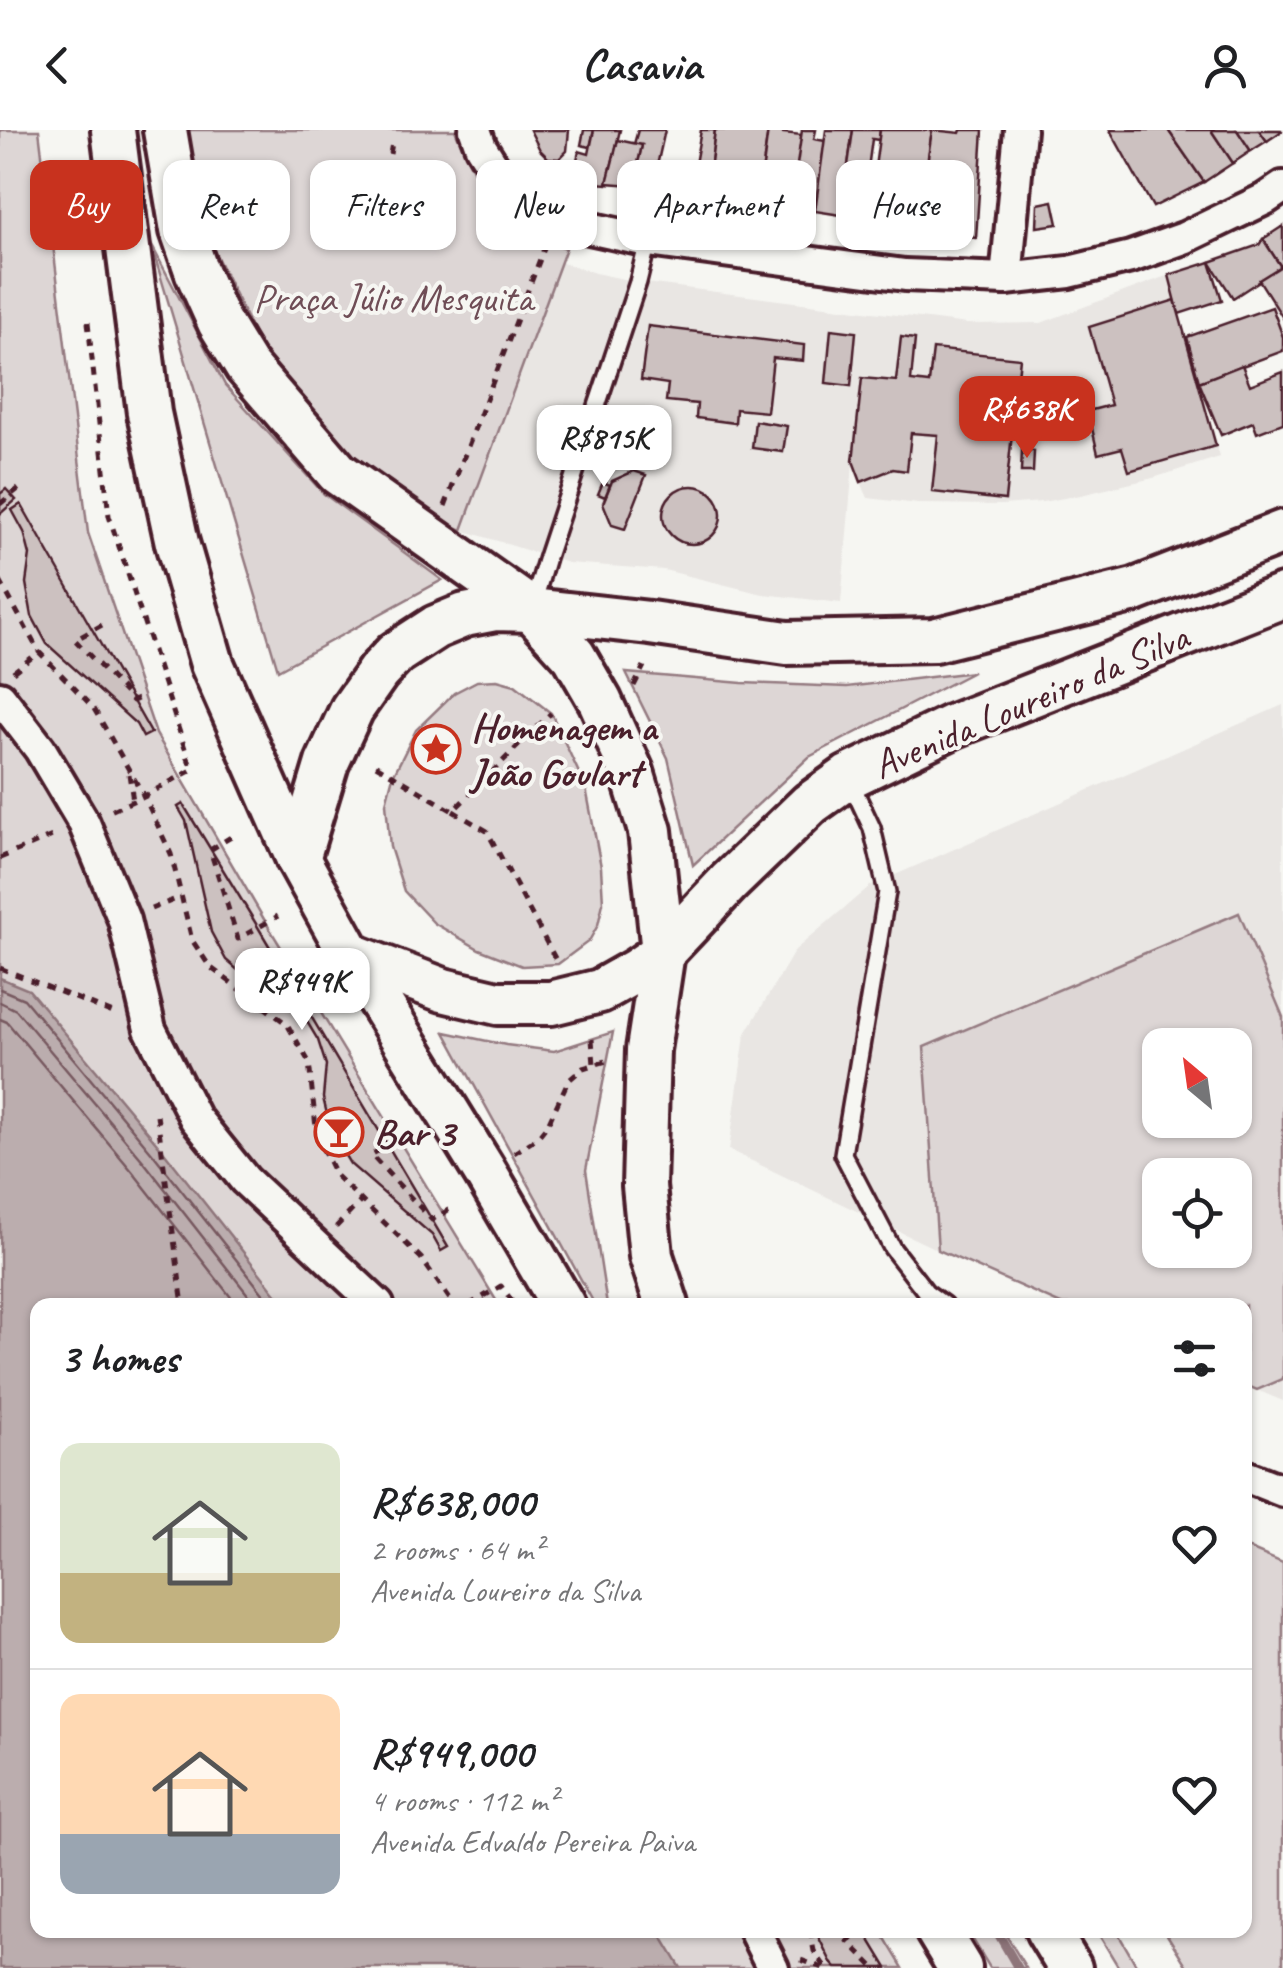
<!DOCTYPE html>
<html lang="en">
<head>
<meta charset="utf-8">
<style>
  body { margin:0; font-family:Caveat,sans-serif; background:#f2f2f2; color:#202124; height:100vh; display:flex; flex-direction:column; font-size:38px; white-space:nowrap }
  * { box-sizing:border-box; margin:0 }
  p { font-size:32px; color:#757577 }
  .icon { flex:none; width:55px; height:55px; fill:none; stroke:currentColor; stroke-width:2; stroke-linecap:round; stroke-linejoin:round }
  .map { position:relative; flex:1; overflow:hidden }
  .details { position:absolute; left:30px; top:1168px; width:1222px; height:640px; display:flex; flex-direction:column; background:#fff; border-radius:20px; box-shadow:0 2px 8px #0004 }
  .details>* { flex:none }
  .hud { position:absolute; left:30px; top:30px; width:1225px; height:90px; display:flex; gap:20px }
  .needle { width:65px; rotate:331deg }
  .fabs { position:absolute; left:1142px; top:898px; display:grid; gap:20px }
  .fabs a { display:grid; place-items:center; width:110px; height:110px; border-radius:20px; background:#fff; box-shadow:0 2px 8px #0004; font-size:50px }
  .price { position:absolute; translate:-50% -85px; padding:0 22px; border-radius:20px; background:#fff; color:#222; font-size:32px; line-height:65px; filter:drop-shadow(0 2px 5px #0008) }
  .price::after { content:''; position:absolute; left:50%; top:60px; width:30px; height:22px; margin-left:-15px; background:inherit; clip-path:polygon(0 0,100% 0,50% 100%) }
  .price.on { background:#c8321e; color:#fff }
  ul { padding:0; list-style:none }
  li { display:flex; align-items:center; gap:30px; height:250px; padding:0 30px }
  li+li { border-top:2px solid #e0e0e0 }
  li span { display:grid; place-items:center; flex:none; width:280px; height:200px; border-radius:20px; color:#555 }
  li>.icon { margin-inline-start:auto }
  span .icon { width:120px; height:120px; fill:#fffc; stroke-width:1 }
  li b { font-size:42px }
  h2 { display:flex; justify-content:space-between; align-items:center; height:120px; padding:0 30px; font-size:42px }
  .tag { padding:0 35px; border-radius:20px; background:#fff; box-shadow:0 2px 8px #0004; font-size:35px; line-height:90px }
  .tag.on { background:#c8321e; color:#fff }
  header { display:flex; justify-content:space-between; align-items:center; height:130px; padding:0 30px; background:#fff; font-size:45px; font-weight:800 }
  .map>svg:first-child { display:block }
  .built { fill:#e9e6e3; fill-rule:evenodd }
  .green { fill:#ddd6d5; stroke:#947a80; stroke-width:2.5; fill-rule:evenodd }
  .water { fill:#bbadae; stroke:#8e747a; stroke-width:2.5 }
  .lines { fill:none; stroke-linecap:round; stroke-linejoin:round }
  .shore { stroke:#77585f; stroke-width:2.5 }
  .stream { stroke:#8e747a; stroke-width:9 }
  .building { fill:#ccc1c0; stroke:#4a1f2b; stroke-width:2.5 }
  .lane-casing { stroke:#4a1f2b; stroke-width:22 }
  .street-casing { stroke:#4a1f2b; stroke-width:38 }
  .secondary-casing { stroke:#4a1f2b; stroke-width:50 }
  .path { stroke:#4a1f2b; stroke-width:5; stroke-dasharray:8 8; stroke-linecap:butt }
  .lane { stroke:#f6f6f2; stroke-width:15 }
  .street { stroke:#f6f6f2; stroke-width:30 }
  .secondary { stroke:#f6f6f2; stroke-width:42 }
  .labels { text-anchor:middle; stroke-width:8; stroke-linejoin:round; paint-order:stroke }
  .park-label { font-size:40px; fill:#6f4d56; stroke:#f6f6f2 }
  .street-label { font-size:40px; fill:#4a1f2b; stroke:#f6f6f2 }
  .poi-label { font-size:40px; font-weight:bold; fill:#4a1f2b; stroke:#f6f6f2; text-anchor:start }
</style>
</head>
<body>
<header><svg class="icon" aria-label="back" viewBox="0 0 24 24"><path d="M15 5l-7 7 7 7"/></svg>Casavia<svg class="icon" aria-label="person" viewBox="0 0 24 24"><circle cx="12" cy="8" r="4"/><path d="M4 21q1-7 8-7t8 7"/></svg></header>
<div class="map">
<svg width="1283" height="1838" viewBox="0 0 1283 1838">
  <rect width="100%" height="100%" fill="#f6f6f2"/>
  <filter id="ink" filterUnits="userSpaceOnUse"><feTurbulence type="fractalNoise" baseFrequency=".01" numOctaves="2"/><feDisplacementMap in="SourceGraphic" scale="20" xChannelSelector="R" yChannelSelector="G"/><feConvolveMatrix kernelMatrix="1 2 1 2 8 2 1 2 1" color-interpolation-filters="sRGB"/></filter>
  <g filter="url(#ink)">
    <g class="built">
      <polygon points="561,132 595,143 638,152 967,194 1041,193 1169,145 1220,327 1153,348 1081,365 1042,372 1002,375 918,374 868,368 853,334 841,473 763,464 664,440 568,433 462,400"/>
      <path d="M1283,575V1271L1245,1255V1175H1063L938,1120L729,1020L745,905L795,820L870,756ZM1160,915H1235V990H1160ZM1160,1045H1235V1120H1160Z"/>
    </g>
    <g class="green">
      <polygon points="0,0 39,0 88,403 156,604 265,791 499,1175 176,1175 0,878"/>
      <path d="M186,0H455C481,62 498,95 566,118L462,400L440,390L374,346L347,322L265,227L206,104L195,59Z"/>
      <polygon points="151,114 225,255 324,364 442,450 278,540"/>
      <polygon points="973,542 809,627 693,735 668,628 626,543 742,553 847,557"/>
      <polygon points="497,550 515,555 551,583 586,658 601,737 603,773 598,795 589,811 558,834 522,836 479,819 434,793 404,761 390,717 386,673 393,646 416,600 454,563 477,551"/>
      <path d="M1239,783L1283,887V1249L1257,1260L1245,1255V1175H1063L938,1120L924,917ZM1160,915H1235V990H1160ZM1160,1045H1235V1120H1160Z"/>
      <polygon points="445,902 506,915 554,921 613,902 586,1040 607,1175 595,1175"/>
      <polygon points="1245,1417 1283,1433 1283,1838 1188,1838 1164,1800 1245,1800"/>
      <polygon points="601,1800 880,1800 903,1838 624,1838"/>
      <polygon points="967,1800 1003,1800 1026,1838 990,1838"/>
      <polygon points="1096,1800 1116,1800 1138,1838 1119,1838"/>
    </g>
    <polygon class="water" points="0,848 29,860 161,1018 285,1175 38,1175 38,1800 658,1800 681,1838 0,1838"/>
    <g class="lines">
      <g class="shore">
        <polyline points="0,859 24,869 153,1024 272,1175"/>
        <polyline points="0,872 16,880 144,1032 256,1175"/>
        <polyline points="0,889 7,892 132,1041 237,1175"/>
      </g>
      <polyline class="stream" points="996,1800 1018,1838"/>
    </g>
    <g class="building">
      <polygon points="530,0 569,0 567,21 559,29 548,28 540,20"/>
      <polygon points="584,0 594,0 590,17 581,15"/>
      <polygon points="594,0 620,0 607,54 575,51 575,48 573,48 579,21 589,24"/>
      <polygon points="638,0 665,0 652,58 633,55 642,15 634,14"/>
      <polygon points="701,0 715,0 707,65 690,63"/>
      <polygon points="715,0 768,0 758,73 707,65"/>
      <polygon points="768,0 784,0 783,3 802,5 791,77 758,73"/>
      <polygon points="802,0 816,0 814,9 825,11 815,81 791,77"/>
      <polygon points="826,0 853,0 841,85 815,81"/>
      <polygon points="853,0 880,0 879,10 872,9 867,46 874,48 868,88 841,85"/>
      <polygon points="880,0 932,0 918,99 870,92 868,88 871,65 878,66 879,62 872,60"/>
      <polygon points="932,0 960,3 961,0 983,0 976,108 918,100 922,72 950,75 954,48 942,47 944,37 927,34"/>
      <polygon points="1110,0 1168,0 1204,52 1153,77"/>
      <polygon points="1168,0 1211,0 1233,33 1204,52"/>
      <polygon points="1211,0 1237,0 1251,21 1233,33"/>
      <polygon points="1237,0 1259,0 1267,11 1251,21"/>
      <polygon points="1259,0 1281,0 1282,1 1267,11"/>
      <polygon points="618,10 642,15 633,55 607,53"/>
      <polygon points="1053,71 1058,94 1037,97 1038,74"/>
      <polygon points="1283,96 1283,135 1281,137 1263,109"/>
      <polygon points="1263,109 1281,137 1233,168 1210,132 1259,115"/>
      <polygon points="1210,132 1222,170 1179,184 1169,145"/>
      <polygon points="1283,135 1283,188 1259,150"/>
      <polygon points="1175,170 1216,316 1129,341 1122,318 1098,324 1088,281 1111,275 1089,197"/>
      <polygon points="1272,177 1283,207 1283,221 1199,252 1187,207"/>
      <polygon points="648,196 804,215 803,231 773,228 767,282 736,279 735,293 696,288 697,274 666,271 668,254 641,250"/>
      <polygon points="831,199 856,202 851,256 826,253"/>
      <polygon points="901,207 915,209 911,251 929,253 933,219 1020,228 1005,370 932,362 938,305 911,303 907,341 893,339 861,352 853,331 862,248 896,251"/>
      <polygon points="1242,235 1250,255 1283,242 1283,293 1257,303 1253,292 1221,305 1199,252"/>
      <polygon points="755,291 787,296 783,322 752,318"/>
      <polygon points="1022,320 1034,321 1033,342 1021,342"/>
      <polygon points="634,341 646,345 625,399 612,395 603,373 612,351"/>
      <polygon points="603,352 610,355 605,367 598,364"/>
      <circle cx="692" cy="385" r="29"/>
      <polygon points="6,359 16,370 0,384 0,364"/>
      <polygon points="21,374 151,603 143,607 136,594 47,514 32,486 26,453 30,425 24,402 12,380"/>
      <polygon points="183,674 258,797 448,1117 441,1121 432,1105 350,1034 332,1004 323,968 326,935 318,910 303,885 283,868 254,854 226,830 211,802 186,691 178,677"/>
      <polygon points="815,1800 864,1800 887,1838 836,1838 832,1834"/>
    </g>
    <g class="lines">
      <g class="lane-casing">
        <g id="lane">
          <polyline points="533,474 547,427 638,152 648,111"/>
          <polyline points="850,651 872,698 887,762 843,1024 892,1118 926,1162 944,1175"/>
        </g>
      </g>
      <g class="street-casing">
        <g id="street">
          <polyline points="475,0 481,17 509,61 546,86 580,96 648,111 905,145 1006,149 1069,142 1131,127 1184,108 1265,69 1283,57"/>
          <polyline points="1006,149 1020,0"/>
          <polyline points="0,567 40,619 84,693 124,790 150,899 195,988 245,1050 378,1175"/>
          <polyline points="1245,1346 1283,1361"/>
          <polyline points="754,1800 773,1838"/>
        </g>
      </g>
      <g class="secondary-casing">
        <g id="secondary">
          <polyline points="113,0 149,283 177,413 212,534 298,729 351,825 485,1042 563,1175"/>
          <polyline points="165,0 182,100 197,143 219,192 246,236 338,343 532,480 574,526 600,571 632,642 650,701 663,822 648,920 644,1056 651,1126 667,1175"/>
          <polyline points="298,729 327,633 352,579 378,542 396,523 436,497 465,485 496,479 532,480 650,493 787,513 934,510 1135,460 1283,402"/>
          <polyline points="351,825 443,860 498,873 551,873 600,861 637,840 663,822 729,752 810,674 848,647 953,596 1283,466"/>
          <polyline points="937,1800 960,1838"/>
          <polyline points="1047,1800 1070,1838"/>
        </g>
      </g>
      <g class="path">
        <polyline points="390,24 392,13"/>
        <polyline points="88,192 109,386 192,640 144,666 108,682"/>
        <polyline points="0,374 23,355"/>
        <polyline points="445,376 545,116"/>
        <polyline points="0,451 39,522 93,577 144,666 171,724 192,810 210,837 287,894 309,932 317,1007 336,1046 421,1128 454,1175"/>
        <polyline points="102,495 75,510 133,571 142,567"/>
        <polyline points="13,542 39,522"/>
        <polyline points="634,556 644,536"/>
        <polyline points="376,635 453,681 551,583"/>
        <polyline points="129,644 133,671"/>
        <polyline points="453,681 487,701 558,834"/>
        <polyline points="231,707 210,720 238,809 278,786"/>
        <polyline points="0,728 57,704"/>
        <polyline points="151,779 181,767"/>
        <polyline points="0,838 118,885"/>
        <polyline points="592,909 594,935"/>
        <polyline points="157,985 183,1175"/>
        <polyline points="408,1003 371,1025 432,1090 453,1077"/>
        <polyline points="514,1023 536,1009 548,994 568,951 583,938 613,929"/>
        <polyline points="336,1097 362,1070"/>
        <polyline points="469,1175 501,1156 515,1175"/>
        <polyline points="810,1800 814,1821 826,1838"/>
        <polyline points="866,1800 848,1811 875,1838"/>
        <polyline points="801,1830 823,1838"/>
      </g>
      <use href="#lane" class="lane"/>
      <use href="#street" class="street"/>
      <use href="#secondary" class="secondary"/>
    </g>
  </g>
  <defs>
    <g id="sight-ring" transform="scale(2.5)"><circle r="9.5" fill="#f6f6f2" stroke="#c8321e" stroke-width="1.5"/><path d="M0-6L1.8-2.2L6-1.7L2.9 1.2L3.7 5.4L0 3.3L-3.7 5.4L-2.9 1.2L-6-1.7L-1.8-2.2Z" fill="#c8321e"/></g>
    <g id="bar-ring" transform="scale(2.5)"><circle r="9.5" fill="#f6f6f2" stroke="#c8321e" stroke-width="1.5"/><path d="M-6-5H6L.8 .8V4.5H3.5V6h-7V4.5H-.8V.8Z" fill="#c8321e"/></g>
  </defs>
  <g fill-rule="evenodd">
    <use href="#sight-ring" x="436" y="619"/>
    <use href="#bar-ring" x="339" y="1002"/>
  </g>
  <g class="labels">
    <g class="park-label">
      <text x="393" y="181">Praça Júlio Mesquita</text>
    </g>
    <g class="street-label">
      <text transform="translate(1030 570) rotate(-23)" y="14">Avenida Loureiro da Silva</text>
    </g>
    <g class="poi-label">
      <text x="471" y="610">Homenagem a<tspan x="471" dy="46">João Goulart</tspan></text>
      <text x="374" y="1016">Bar 3</text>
    </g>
  </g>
</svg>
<div class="fabs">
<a><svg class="needle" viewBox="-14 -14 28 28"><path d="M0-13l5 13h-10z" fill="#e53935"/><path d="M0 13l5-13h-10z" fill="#757577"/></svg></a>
<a><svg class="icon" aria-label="locate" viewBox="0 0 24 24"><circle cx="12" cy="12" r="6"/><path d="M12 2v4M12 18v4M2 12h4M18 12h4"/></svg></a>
</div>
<b class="price on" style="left:1027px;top:331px">R$638K</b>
<b class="price" style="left:604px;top:360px">R$815K</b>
<b class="price" style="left:302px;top:903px">R$949K</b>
<div class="hud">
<a class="tag on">Buy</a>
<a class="tag">Rent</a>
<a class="tag">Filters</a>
<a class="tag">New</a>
<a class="tag">Apartment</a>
<a class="tag">House</a>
</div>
<section class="details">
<h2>3 homes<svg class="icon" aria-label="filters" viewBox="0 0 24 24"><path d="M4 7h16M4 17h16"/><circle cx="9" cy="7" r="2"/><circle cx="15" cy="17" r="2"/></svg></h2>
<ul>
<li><span style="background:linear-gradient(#dfe7d0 65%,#c2b280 0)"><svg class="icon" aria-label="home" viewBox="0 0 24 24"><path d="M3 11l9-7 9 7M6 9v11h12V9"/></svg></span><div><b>R$638,000</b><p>2 rooms · 64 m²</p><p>Avenida Loureiro da Silva</p></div><svg class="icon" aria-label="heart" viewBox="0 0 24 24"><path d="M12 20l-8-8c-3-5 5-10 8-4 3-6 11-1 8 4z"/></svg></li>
<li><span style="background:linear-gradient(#ffd9b3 70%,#9aa5b1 0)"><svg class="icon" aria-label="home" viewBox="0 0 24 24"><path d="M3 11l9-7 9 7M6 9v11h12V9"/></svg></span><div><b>R$949,000</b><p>4 rooms · 112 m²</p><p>Avenida Edvaldo Pereira Paiva</p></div><svg class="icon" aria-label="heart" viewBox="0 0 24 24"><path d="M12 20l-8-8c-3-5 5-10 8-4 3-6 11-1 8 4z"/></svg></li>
</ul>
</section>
</div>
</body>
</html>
